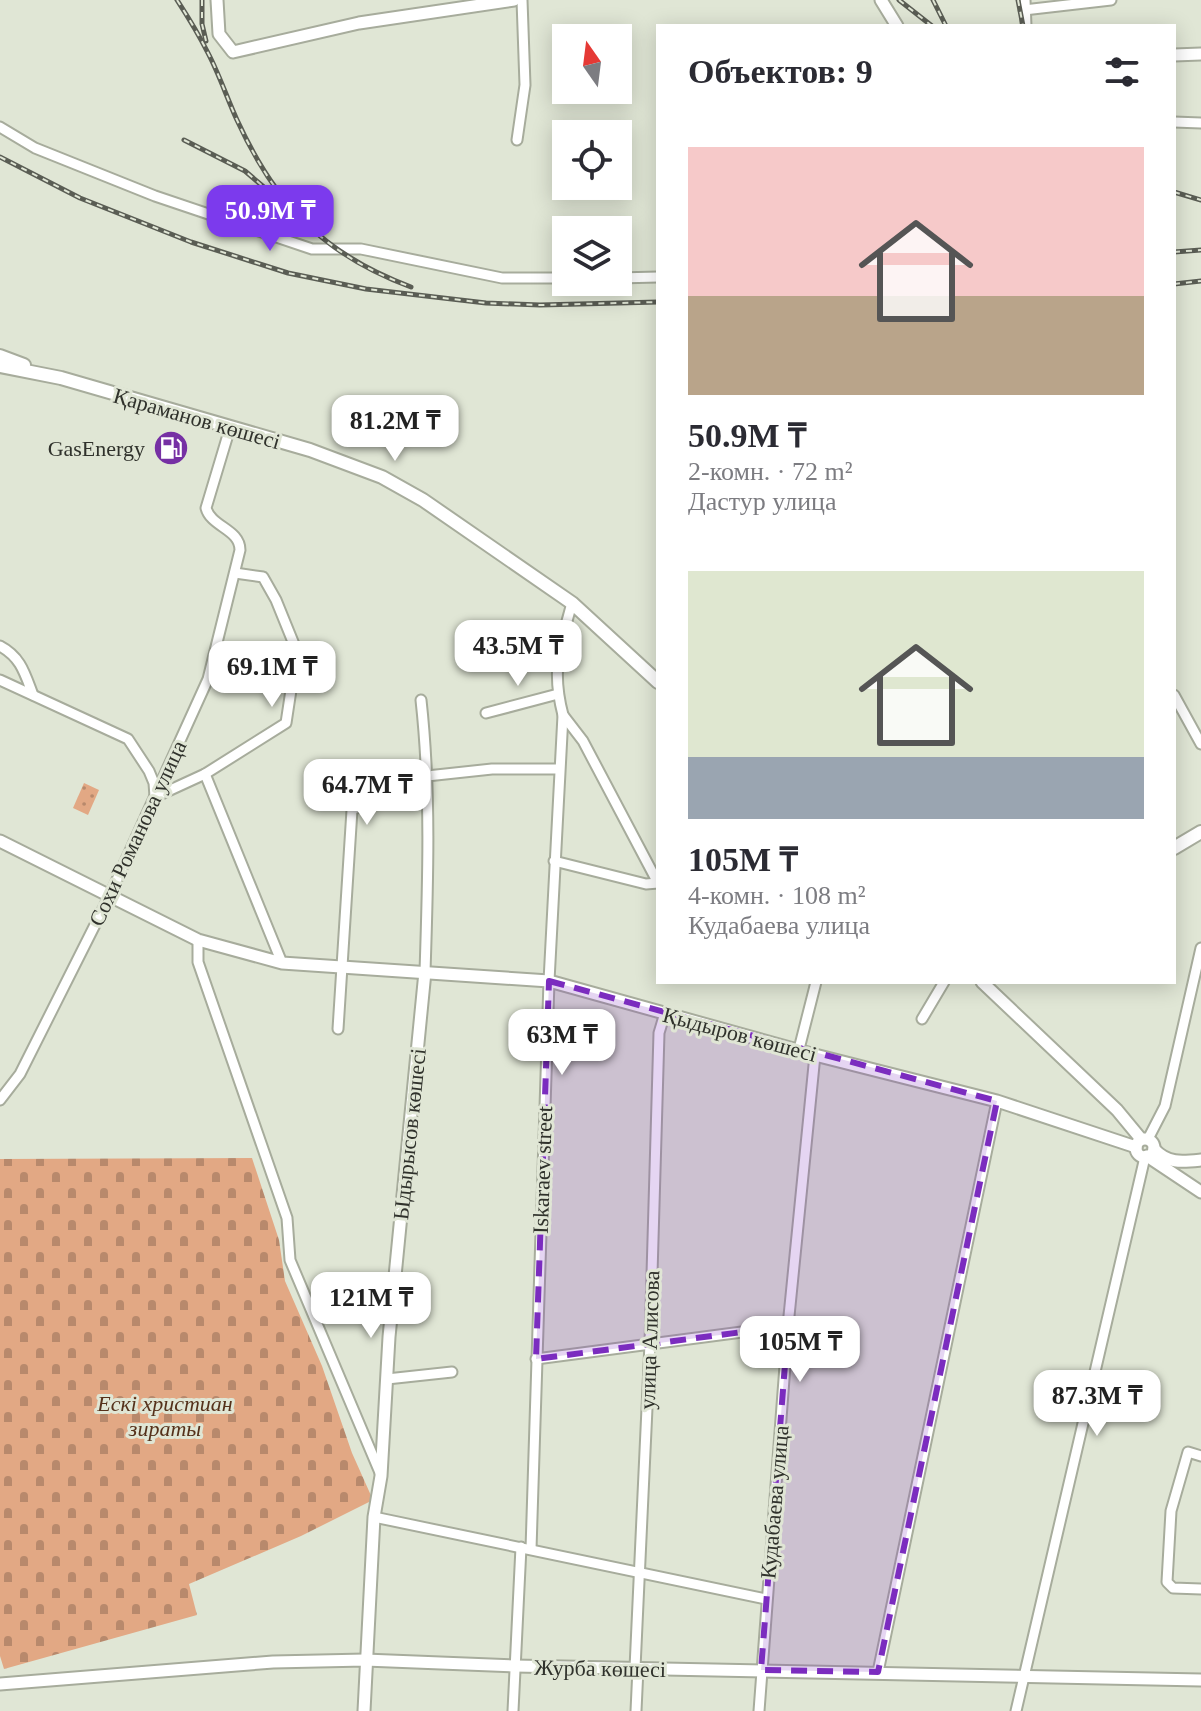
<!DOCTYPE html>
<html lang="ru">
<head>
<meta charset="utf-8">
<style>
  body { margin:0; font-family:Georgia,serif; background:#f7f7f7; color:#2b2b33; height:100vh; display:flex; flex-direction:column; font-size:30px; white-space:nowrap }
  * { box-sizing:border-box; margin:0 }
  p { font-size:26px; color:#7c7c81 }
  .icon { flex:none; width:44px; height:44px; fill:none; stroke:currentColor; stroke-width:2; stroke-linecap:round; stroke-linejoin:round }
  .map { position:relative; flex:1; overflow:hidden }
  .panel { position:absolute; left:656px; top:24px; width:520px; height:960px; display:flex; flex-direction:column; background:#fff; border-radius:0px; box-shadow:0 4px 20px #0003 }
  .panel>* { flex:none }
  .needle { width:52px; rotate:346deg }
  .tools { position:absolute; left:552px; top:24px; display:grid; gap:16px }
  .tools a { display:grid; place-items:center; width:80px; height:80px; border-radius:0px; background:#fff; box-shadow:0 4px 20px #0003; font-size:40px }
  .price { position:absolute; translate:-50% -68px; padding:0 18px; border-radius:16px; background:#fff; color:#222; font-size:26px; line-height:52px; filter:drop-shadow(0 2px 4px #0008) }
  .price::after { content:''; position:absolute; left:50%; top:48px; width:24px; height:18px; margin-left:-12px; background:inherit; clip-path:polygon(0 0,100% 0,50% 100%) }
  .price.on { background:#7c3aed; color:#fff }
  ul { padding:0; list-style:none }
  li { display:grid; align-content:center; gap:16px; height:424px; padding:0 32px }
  li span { display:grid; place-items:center; height:248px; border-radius:0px; color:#555 }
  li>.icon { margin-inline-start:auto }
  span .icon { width:144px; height:144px; fill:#fffc; stroke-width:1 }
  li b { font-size:34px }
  h2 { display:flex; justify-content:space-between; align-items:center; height:96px; padding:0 32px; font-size:34px }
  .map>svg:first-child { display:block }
  .cemetery { fill:url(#cemetery-stones) }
  .park { fill:url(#park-dots) }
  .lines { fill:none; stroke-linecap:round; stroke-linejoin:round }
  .minor-casing { stroke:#a7ac9c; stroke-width:13 }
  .tertiary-casing { stroke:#a7ac9c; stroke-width:15 }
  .secondary-casing { stroke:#a7ac9c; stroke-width:16 }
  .minor { stroke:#fff; stroke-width:9 }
  .tertiary { stroke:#fff; stroke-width:11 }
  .secondary { stroke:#fff; stroke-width:12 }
  .rail-casing { stroke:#5a5d54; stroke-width:5 }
  .rail { stroke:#e0e6d5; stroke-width:2; stroke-dasharray:6; stroke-linecap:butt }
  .marked { fill:#7b2cbf; fill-opacity:0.2; stroke:#7b2cbf; stroke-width:6; stroke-dasharray:16 10; stroke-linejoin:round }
  .labels { text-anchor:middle; stroke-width:6; stroke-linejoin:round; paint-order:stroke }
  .street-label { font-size:22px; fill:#30322c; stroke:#e0e6d5 }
  .poi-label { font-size:22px; fill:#30322c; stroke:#e0e6d5; text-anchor:end }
  .park-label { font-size:22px; font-style:italic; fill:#55311a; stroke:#e0e6d5 }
</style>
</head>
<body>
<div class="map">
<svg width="1201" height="1711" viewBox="0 0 1201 1711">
  <defs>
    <pattern id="cemetery-stones" width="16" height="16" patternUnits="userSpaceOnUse" patternTransform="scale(2)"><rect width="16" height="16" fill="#e2a884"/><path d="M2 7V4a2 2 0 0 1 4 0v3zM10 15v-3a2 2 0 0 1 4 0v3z" fill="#b8896c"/></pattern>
    <pattern id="park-dots" width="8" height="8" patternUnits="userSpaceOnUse" patternTransform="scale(2)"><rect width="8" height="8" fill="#e2a884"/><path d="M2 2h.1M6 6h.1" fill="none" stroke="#b8896c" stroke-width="1.8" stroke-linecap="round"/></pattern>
  </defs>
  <rect width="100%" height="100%" fill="#e0e6d5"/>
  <polygon class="cemetery" points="252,1158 279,1240 285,1281 322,1366 352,1453 373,1500 301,1536 189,1584 197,1615 4,1669 0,1656 0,1159"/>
  <polygon class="park" points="84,783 99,790 88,815 73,808"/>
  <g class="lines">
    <g class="minor-casing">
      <g id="minor">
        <polyline points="1025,0 1026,26"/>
        <polyline points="1024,10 1111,0"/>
        <polyline points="1174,122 1201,123"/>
        <polyline points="0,127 35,148 155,196 312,249 361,249 502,278 566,278"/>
        <polyline points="517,140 525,85 522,0"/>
        <polyline points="618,278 658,277"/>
        <path d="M0,646C21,657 25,674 33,695"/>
        <polyline points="0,680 128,739 149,771 154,783 155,797 205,774 286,723 291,690 302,664 276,600 263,577 235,573"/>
        <polyline points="1174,695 1201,744"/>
        <path d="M421,700C431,791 428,881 425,972"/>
        <polyline points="486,713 558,694"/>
        <polyline points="563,715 583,741 658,883"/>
        <polyline points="205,774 282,963"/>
        <polyline points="554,861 646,884 658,883"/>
        <polyline points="198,940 198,962 287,1218 290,1260 381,1475"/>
        <polyline points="922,1019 944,982"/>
        <polyline points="338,1029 352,810 427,776 492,769 558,769"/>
        <polyline points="799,1049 816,982"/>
        <path d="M0,1100L20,1074L110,895L208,679L240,550C240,529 211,527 206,508L230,428"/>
        <polyline points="1148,1139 1165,1106 1201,948"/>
        <polyline points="536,1359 788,1326"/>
        <polyline points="387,1379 452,1372"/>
        <polyline points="1201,1456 1188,1452 1171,1511 1167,1582 1173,1588 1201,1589"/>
        <polyline points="374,1517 766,1599"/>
        <path d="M531,1549L549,981L563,715C551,669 560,647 572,603"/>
        <polyline points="635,1668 650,1343 659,1033 665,1013"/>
        <polyline points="878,1672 997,1101"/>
        <polyline points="513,1711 521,1547"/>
        <polyline points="636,1711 638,1668"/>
        <polyline points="759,1711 788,1326 815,1055"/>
        <polyline points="1016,1711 1145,1157"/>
      </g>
    </g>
    <g class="tertiary-casing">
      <g id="tertiary">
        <polyline points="217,0 219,34 233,52 359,23 514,0"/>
        <polyline points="881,0 897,26"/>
        <polyline points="1174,55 1201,54"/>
        <polyline points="0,841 198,940 282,963 549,981 815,1055 997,1101 1136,1147"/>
        <polyline points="982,982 1117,1110 1141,1139"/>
        <circle cx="1145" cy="1148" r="9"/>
        <path d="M1154,1149C1168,1164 1182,1162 1201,1160"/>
        <polyline points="1147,1156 1201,1192"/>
        <polyline points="0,1684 273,1662 365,1660 515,1666 1201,1680"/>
        <polyline points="364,1711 374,1517 381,1476 389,1337 425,972"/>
      </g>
    </g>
    <g class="secondary-casing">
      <g id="secondary">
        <polyline points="0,356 24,365"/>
        <polyline points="0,366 61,378 310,450 382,477 423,500 572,603 658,682"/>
        <polyline points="1174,848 1201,832"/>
      </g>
    </g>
    <use href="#minor" class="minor"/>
    <use href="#tertiary" class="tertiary"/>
    <use href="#secondary" class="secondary"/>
    <g class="rail-casing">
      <g id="rail">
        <path d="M177,0C188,17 199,35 208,53C219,74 227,98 237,120C276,205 323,254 411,287"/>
        <polyline points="202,0 202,24 206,41"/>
        <polyline points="899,0 932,26"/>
        <polyline points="933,0 946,26"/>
        <polyline points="1018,0 1023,26"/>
        <polyline points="184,140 245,171 272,194"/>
        <polyline points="0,157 80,198 191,242 288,273 366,289 486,303 540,305 658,302"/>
        <polyline points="1174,192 1201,200"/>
        <polyline points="1174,252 1201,250"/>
        <polyline points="1174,284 1201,281"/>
      </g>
    </g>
    <use href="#rail" class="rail"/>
  </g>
  <path class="marked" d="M549,981L997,1101L878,1672L761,1670L788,1326L536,1359Z"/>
  <defs>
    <g id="fuel-disc" transform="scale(1.8)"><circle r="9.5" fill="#7630a4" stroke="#e0e6d5"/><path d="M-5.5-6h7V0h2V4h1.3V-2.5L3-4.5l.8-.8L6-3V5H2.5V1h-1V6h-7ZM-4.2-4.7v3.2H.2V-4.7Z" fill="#fff"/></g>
  </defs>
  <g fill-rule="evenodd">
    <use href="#fuel-disc" x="171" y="448"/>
  </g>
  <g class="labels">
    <g class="street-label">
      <text transform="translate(197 418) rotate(16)" y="8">Қараманов көшесі</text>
      <text transform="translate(137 833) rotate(-65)" y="8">Сохи Романова улица</text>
      <text transform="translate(740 1034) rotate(15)" y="8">Қыдыров көшесі</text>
      <text transform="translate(409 1134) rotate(-84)" y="8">Ыдырысов көшесі</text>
      <text transform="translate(542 1170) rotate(-88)" y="8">Iskaraev street</text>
      <text transform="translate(649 1340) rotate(-88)" y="8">улица Алисова</text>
      <text transform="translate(774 1502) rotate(-85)" y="8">Кудабаева улица</text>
      <text transform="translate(600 1668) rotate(1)" y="8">Журба көшесі</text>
    </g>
    <g class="poi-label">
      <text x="145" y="456">GasEnergy</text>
    </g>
    <g class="park-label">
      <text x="165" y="1411">Ескі христиан<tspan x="165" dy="25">зираты</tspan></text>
    </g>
  </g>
</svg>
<div class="tools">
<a><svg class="needle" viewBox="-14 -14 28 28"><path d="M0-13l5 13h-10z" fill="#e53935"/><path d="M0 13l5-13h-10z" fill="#7c7c81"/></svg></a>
<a><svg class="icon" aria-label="locate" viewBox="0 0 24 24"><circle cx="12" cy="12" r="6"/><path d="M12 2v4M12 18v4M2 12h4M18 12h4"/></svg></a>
<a><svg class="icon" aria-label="layers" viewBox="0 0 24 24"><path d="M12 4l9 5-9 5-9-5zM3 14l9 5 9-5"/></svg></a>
</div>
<b class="price on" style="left:270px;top:253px">50.9M ₸</b>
<b class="price" style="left:395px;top:463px">81.2M ₸</b>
<b class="price" style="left:518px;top:688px">43.5M ₸</b>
<b class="price" style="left:272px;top:709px">69.1M ₸</b>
<b class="price" style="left:367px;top:827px">64.7M ₸</b>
<b class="price" style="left:562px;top:1077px">63M ₸</b>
<b class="price" style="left:371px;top:1340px">121M ₸</b>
<b class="price" style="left:800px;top:1384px">105M ₸</b>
<b class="price" style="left:1097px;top:1438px">87.3M ₸</b>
<section class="panel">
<h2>Объектов: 9<svg class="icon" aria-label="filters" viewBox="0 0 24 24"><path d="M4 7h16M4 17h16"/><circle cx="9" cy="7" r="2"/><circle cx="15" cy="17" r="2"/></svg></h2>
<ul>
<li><span style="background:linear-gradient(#f6c9c9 60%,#b9a48a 0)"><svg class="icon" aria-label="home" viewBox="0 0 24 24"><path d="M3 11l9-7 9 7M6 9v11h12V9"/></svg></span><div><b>50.9M ₸</b><p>2-комн. · 72 m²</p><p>Дастур улица</p></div></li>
<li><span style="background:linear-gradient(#dfe7d0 75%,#9aa5b1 0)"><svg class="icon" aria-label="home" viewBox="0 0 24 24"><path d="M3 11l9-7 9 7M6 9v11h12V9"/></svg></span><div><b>105M ₸</b><p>4-комн. · 108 m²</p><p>Кудабаева улица</p></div></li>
</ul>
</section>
</div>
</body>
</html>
